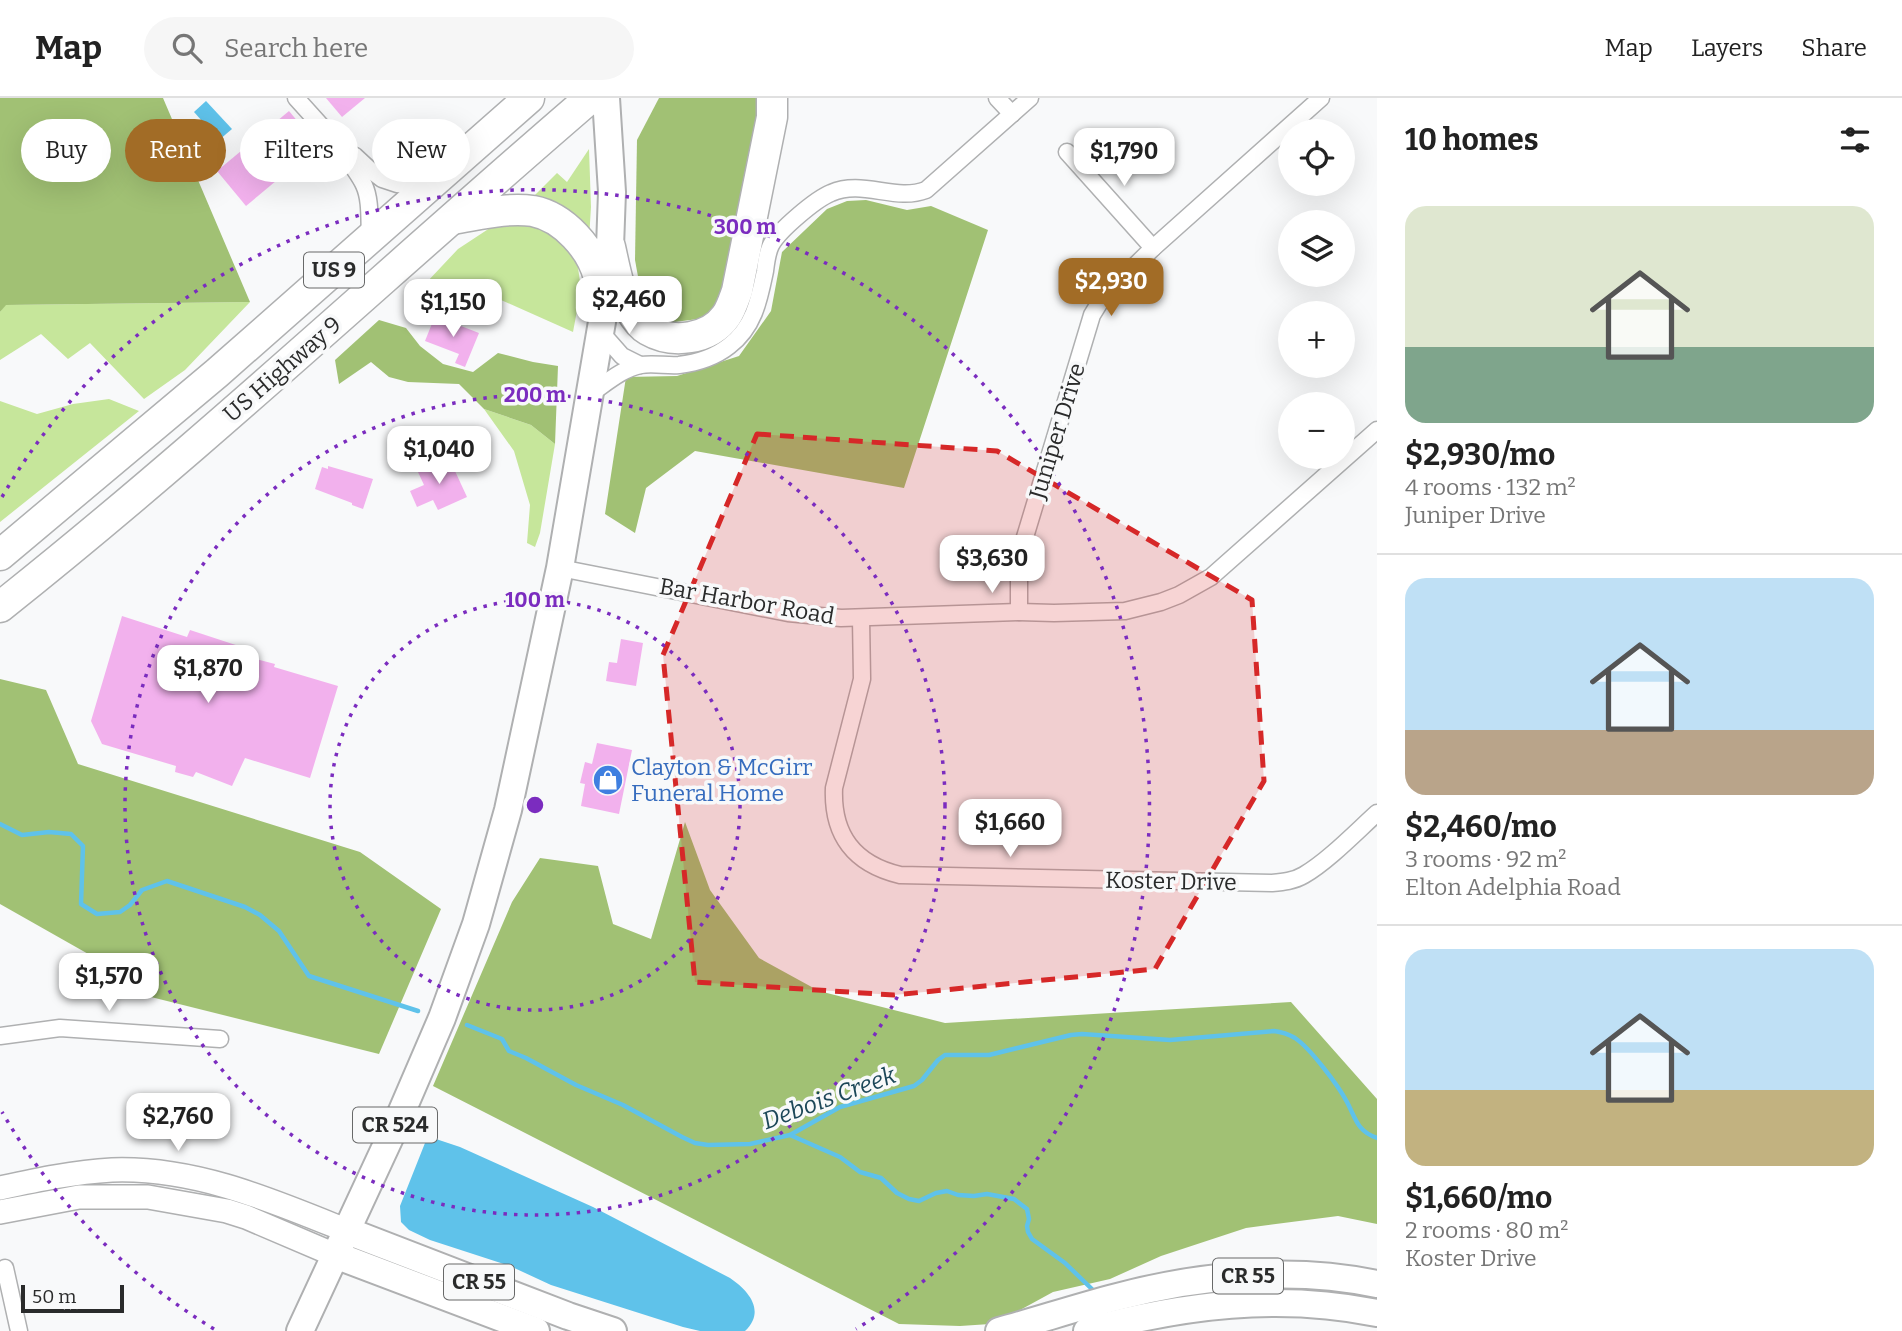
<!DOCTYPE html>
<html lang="en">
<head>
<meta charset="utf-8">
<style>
  body { margin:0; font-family:Bitter,serif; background:#f6f6f6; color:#222; height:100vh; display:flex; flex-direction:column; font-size:26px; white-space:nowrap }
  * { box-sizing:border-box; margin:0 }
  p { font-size:23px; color:#767676 }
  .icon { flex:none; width:38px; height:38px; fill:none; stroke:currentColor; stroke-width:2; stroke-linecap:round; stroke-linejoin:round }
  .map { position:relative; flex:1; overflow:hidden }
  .sheet { display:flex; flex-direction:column; background:#fff; width:525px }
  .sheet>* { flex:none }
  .guide { position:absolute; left:21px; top:21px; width:665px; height:63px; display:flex; gap:14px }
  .fabs { position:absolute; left:1278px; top:21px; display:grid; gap:14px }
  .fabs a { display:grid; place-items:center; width:77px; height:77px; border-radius:50%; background:#fff; box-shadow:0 7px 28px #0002; font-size:35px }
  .scale { position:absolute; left:21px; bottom:18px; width:103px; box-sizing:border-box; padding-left:7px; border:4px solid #2a2b2b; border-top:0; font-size:19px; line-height:24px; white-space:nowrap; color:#2a2b2b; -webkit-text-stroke:5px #f8f9fa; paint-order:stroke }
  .price { position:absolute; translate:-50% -60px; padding:0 16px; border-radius:14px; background:#fff; color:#222; font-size:23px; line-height:46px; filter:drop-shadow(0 2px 4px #0008) }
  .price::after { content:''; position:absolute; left:50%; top:42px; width:21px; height:16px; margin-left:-10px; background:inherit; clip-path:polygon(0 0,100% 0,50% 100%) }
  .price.on { background:#a26c26; color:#fff }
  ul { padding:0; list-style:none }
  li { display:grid; align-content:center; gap:14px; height:371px; padding:0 28px }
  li+li { border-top:2px solid #e0e0e0 }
  li span { display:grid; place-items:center; height:217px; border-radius:21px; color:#555 }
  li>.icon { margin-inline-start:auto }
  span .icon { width:126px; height:126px; fill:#fffc; stroke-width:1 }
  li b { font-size:30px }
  h2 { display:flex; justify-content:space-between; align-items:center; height:84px; padding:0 28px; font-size:30px }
  .pill { padding:0 24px; border-radius:32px; background:#fff; box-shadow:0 7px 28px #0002; font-size:24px; line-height:63px }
  .pill.on { background:#a26c26; color:#fff }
  header { display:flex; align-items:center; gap:42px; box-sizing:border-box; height:98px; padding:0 35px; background:#fff; border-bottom:2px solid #e0e0e0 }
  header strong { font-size:33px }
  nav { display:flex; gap:38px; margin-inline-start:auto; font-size:24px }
  .search { width:490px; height:63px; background:#f6f6f6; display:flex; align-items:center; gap:18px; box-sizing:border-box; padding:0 24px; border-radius:38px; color:#767676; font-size:26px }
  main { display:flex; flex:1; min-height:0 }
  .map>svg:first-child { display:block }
  .green { fill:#c6e69b }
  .forest { fill:#a1c174 }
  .water { fill:#5fc2ea }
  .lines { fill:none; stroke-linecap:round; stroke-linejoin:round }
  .stream { stroke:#5fc2ea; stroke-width:4.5 }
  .building { fill:#f2b1ed }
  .street-casing { stroke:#afb0b1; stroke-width:19 }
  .secondary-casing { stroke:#afb0b1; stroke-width:26 }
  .primary-casing { stroke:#afb0b1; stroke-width:30 }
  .highway-casing { stroke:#afb0b1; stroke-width:33 }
  .street { stroke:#fff; stroke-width:16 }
  .secondary { stroke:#fff; stroke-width:23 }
  .primary { stroke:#fff; stroke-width:26 }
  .highway { stroke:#fff; stroke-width:30 }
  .marked { fill:#d62828; fill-opacity:0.2; stroke:#d62828; stroke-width:5; stroke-dasharray:14 9; stroke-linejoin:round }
  .ring { fill:none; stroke:#7b2cbf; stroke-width:3.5; stroke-dasharray:3.5 7 }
  .labels { text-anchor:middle; stroke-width:7; stroke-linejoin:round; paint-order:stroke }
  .shield { fill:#f8f9fa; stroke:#686969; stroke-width:2 }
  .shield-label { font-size:21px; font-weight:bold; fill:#2a2b2b }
  .street-label { font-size:23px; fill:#2a2b2b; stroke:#f8f9fa }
  .shop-label { font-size:23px; fill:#366cbe; stroke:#f8f9fa; text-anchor:start }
  .water-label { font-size:24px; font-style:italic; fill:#1c4758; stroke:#f8f9fa }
  .centre { fill:#7b2cbf; stroke:#f8f9fa; stroke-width:3.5 }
  .ring-label { font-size:21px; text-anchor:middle; font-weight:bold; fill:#7b2cbf; stroke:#f8f9fa; stroke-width:7; stroke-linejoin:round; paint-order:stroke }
</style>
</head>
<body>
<header>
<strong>Map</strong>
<div class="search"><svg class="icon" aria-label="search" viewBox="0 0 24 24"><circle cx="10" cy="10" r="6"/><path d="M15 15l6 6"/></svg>Search here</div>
<nav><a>Map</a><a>Layers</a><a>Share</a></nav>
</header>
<main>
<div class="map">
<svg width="1377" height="1233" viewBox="0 0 1377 1233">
  <rect width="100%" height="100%" fill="#f8f9fa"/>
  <g class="green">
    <polygon points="589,51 591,109 589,141 531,101 557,75 567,84"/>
    <polygon points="533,120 576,155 581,191 573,234 465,186 426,185 458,151 496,126"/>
    <polygon points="250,204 185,272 144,301 90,245 68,261 41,236 0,262 0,214 5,207"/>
    <polygon points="109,301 139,313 0,424 0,303 37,316 73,306"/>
    <polygon points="484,311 531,327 555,346 540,435 535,449 527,445 530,407 514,353"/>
  </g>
  <g class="forest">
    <polygon points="0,0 163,0 250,204 6,207 0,214"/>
    <polygon points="659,0 764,0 725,205 698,221 667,225 643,206 635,162 637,42"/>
    <polygon points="866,102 907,112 931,108 988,132 904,390 695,353 646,390 635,435 605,416 626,279 677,278 739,258 771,213 782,154 827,111 847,103"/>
    <polygon points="379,222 406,230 420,248 443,266 473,274 498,255 533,264 558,268 555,346 531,327 484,311 459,286 408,284 389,279 371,264 339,286 335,262"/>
    <polygon points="0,581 46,592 78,666 360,754 441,811 379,956 151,899 113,870 0,806"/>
    <polygon points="685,724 710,792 759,860 819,893 945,925 1291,904 1377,1001 1377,1126 1338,1118 1246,1130 1161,1158 1110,1181 1053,1194 1009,1218 990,1226 960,1228 899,1226 433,988 512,804 540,760 598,768 613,826 651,841"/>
  </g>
  <g class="water">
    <polygon points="206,3 232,31 219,42 194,14"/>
    <path d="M429,1041H436L460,1049L593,1109L730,1180C749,1193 766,1213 745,1233H700L683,1229L551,1187L510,1168L430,1142L409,1132L401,1124L400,1108L425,1045Z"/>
  </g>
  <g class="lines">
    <g class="stream">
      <polyline points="0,726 22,737 49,734 71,736 83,748 81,806 97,816 120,814 130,807 142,792 167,783 245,809 260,817 279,833 309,878 418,913"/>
      <path d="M467,927L502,941L509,953L526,960L576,987L623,1007L682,1039L695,1045L708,1047L750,1046L790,1037L840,1009L914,988L922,982L938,962L945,957H989L1071,937L1082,936L1170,942L1274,933C1282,934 1288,936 1295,940C1310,950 1338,987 1347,1004C1356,1021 1357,1033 1377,1040"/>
      <polyline points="790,1037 840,1059 860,1074 881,1080 897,1095 909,1101 919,1103 936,1095 947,1093 958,1097 974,1098 987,1096 1014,1101 1027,1111 1029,1121 1027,1128 1028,1134 1032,1141 1065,1165 1096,1195"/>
    </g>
  </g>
  <g class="building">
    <polygon points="326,0 365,0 342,19"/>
    <polygon points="289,13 318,48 246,108 217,73"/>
    <polygon points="435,218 479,235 465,269 455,265 459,256 425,243"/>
    <polygon points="446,361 452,374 455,373 467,399 438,412 433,402 417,409 410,393 424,387 418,374"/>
    <polygon points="328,368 373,381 363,411 352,407 352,405 315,391 322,369 328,371"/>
    <polygon points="122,518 187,539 190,532 251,552 248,559 275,566 274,569 338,588 310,680 245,660 232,688 196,674 193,679 175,674 176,668 102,646 91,623"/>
    <polygon points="621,541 643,545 636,588 606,583 609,564 617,565"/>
    <polygon points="597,645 632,652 619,716 581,708 585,686 580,685 585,664 592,666"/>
  </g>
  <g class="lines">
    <g class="street-casing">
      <g id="street">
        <polyline points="296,0 343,52 355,58 369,71 382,81 397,86 428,89"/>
        <polyline points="997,0 1012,16"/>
        <polyline points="1067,54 1153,150"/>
        <path d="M346,57C351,68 359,76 364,87C371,102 369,123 370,140"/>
        <polyline points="600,233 622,258 640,267"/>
        <path d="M590,296C605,286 623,270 641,267C653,265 667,268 679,267C696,265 715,259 729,248C754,229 759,202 765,173C766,165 767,155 771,147C779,132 816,101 831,95C863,81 895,104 926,92L1030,0"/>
        <polyline points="560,470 788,515 841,520 1019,514 1054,515 1125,513 1161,504 1179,497 1211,479 1377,332"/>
        <polyline points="1019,514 1019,466 1022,449 1092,217 1103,199 1153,150 1321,0"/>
        <path d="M861,520L862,581L834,690C832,737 854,766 900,777L1272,785C1283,784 1294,783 1304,777C1328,763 1356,734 1377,715"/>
        <polyline points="0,938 60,930 220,941"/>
        <polyline points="5,1170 19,1233"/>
      </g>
    </g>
    <g class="secondary-casing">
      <g id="secondary">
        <path d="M0,1090C37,1082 74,1074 112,1072C194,1069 271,1102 345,1132"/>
        <polyline points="0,1114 79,1099 148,1099 227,1113 246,1119 335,1157"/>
      </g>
    </g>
    <g class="primary-casing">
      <g id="primary">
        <polyline points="345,1132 568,1218 613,1233"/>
        <polyline points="335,1157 536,1233"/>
        <polyline points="300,1233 399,1020 442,920 476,826 508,712 560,470 604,212 610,149 612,94 606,0"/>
        <path d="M999,1233C1039,1222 1078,1209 1117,1199C1200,1177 1293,1168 1377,1186"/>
        <path d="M1087,1233C1182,1207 1279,1195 1377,1215"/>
      </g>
    </g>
    <g class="highway-casing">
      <g id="highway">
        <path d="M452,121C478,117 507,109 533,113C564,119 592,151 599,180C601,190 602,201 604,212"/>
        <path d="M610,149C615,171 618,192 630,211C634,218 641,228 648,232C672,246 709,242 726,218C731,211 734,201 737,193L772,19V0"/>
        <polyline points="0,457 217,275 529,0"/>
        <path d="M0,509C204,347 393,169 590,0"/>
      </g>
    </g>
    <use href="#street" class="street"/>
    <use href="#secondary" class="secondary"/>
    <use href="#primary" class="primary"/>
    <use href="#highway" class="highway"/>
  </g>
  <path class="marked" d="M757,336L997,353L1252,502L1264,683L1155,871L894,897L695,884L663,557Z"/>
  <g class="ring">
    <circle cx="535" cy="707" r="205"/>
    <circle cx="535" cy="707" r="410"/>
    <path d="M214 1231A615 615 0 0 1 2 1014M2 399A615 615 0 1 1 856 1231"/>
  </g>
  <defs>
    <g id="shop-disc" transform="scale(1.575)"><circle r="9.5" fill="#3f7fe0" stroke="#f8f9fa"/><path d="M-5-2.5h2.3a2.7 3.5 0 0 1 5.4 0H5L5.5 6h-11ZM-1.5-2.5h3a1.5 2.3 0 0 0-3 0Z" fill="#fff"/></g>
  </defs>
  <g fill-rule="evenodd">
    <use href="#shop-disc" x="608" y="682"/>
  </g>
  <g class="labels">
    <g class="shield">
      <rect x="304" y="154.5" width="60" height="35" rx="5"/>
      <rect x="353" y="1009.5" width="84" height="35" rx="5"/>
      <rect x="1213" y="1160.5" width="70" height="35" rx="5"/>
      <rect x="444" y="1166.5" width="70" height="35" rx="5"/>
    </g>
    <g class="shield-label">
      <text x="334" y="179">US 9</text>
      <text x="395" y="1034">CR 524</text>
      <text x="1248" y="1185">CR 55</text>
      <text x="479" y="1191">CR 55</text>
    </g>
    <g class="street-label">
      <text transform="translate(282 271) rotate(-41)" y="8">US Highway 9</text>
      <text transform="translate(1057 333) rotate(-73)" y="8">Juniper Drive</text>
      <text transform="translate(747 503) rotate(10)" y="8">Bar Harbor Road</text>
      <text transform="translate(1171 783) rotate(1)" y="8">Koster Drive</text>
    </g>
    <g class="shop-label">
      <text x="631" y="677">Clayton &amp; McGirr<tspan x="631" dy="26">Funeral Home</tspan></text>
    </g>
    <g class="water-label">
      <text transform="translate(829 1000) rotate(-20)" y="8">Debois Creek</text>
    </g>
  </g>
  <circle cx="535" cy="707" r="10" class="centre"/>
  <g class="ring-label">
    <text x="745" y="136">300 m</text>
    <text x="535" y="304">200 m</text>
    <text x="535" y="509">100 m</text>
  </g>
</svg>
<div class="fabs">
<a><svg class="icon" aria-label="locate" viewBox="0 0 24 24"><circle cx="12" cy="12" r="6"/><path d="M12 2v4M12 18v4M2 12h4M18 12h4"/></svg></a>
<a><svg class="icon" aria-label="layers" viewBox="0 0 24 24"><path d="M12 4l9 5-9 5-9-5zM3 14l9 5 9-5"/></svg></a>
<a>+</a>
<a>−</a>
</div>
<div class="scale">50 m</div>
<b class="price" style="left:1124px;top:90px">$1,790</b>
<b class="price on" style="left:1111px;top:220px">$2,930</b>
<b class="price" style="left:629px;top:238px">$2,460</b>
<b class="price" style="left:453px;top:241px">$1,150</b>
<b class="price" style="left:439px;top:388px">$1,040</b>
<b class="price" style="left:992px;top:497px">$3,630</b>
<b class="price" style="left:208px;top:607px">$1,870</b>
<b class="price" style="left:1010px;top:761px">$1,660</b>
<b class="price" style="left:109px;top:915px">$1,570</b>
<b class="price" style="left:178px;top:1055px">$2,760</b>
<div class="guide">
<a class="pill">Buy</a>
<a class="pill on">Rent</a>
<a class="pill">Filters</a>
<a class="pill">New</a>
</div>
</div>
<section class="sheet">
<h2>10 homes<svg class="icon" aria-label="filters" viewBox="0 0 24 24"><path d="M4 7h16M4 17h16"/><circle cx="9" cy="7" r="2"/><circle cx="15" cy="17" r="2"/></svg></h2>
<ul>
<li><span style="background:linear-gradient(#dfe7d0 65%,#7fa58c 0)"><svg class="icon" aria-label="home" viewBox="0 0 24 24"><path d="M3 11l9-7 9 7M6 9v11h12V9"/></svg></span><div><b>$2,930/mo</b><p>4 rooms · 132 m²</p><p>Juniper Drive</p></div></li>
<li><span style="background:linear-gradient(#bfe0f5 70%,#b9a48a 0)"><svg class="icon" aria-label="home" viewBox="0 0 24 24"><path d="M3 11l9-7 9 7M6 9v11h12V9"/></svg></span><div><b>$2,460/mo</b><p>3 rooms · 92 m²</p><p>Elton Adelphia Road</p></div></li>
<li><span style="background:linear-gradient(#bfe0f5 65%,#c2b280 0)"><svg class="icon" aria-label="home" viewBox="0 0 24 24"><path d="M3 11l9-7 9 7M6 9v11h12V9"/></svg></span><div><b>$1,660/mo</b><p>2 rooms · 80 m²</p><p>Koster Drive</p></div></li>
</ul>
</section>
</main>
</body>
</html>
